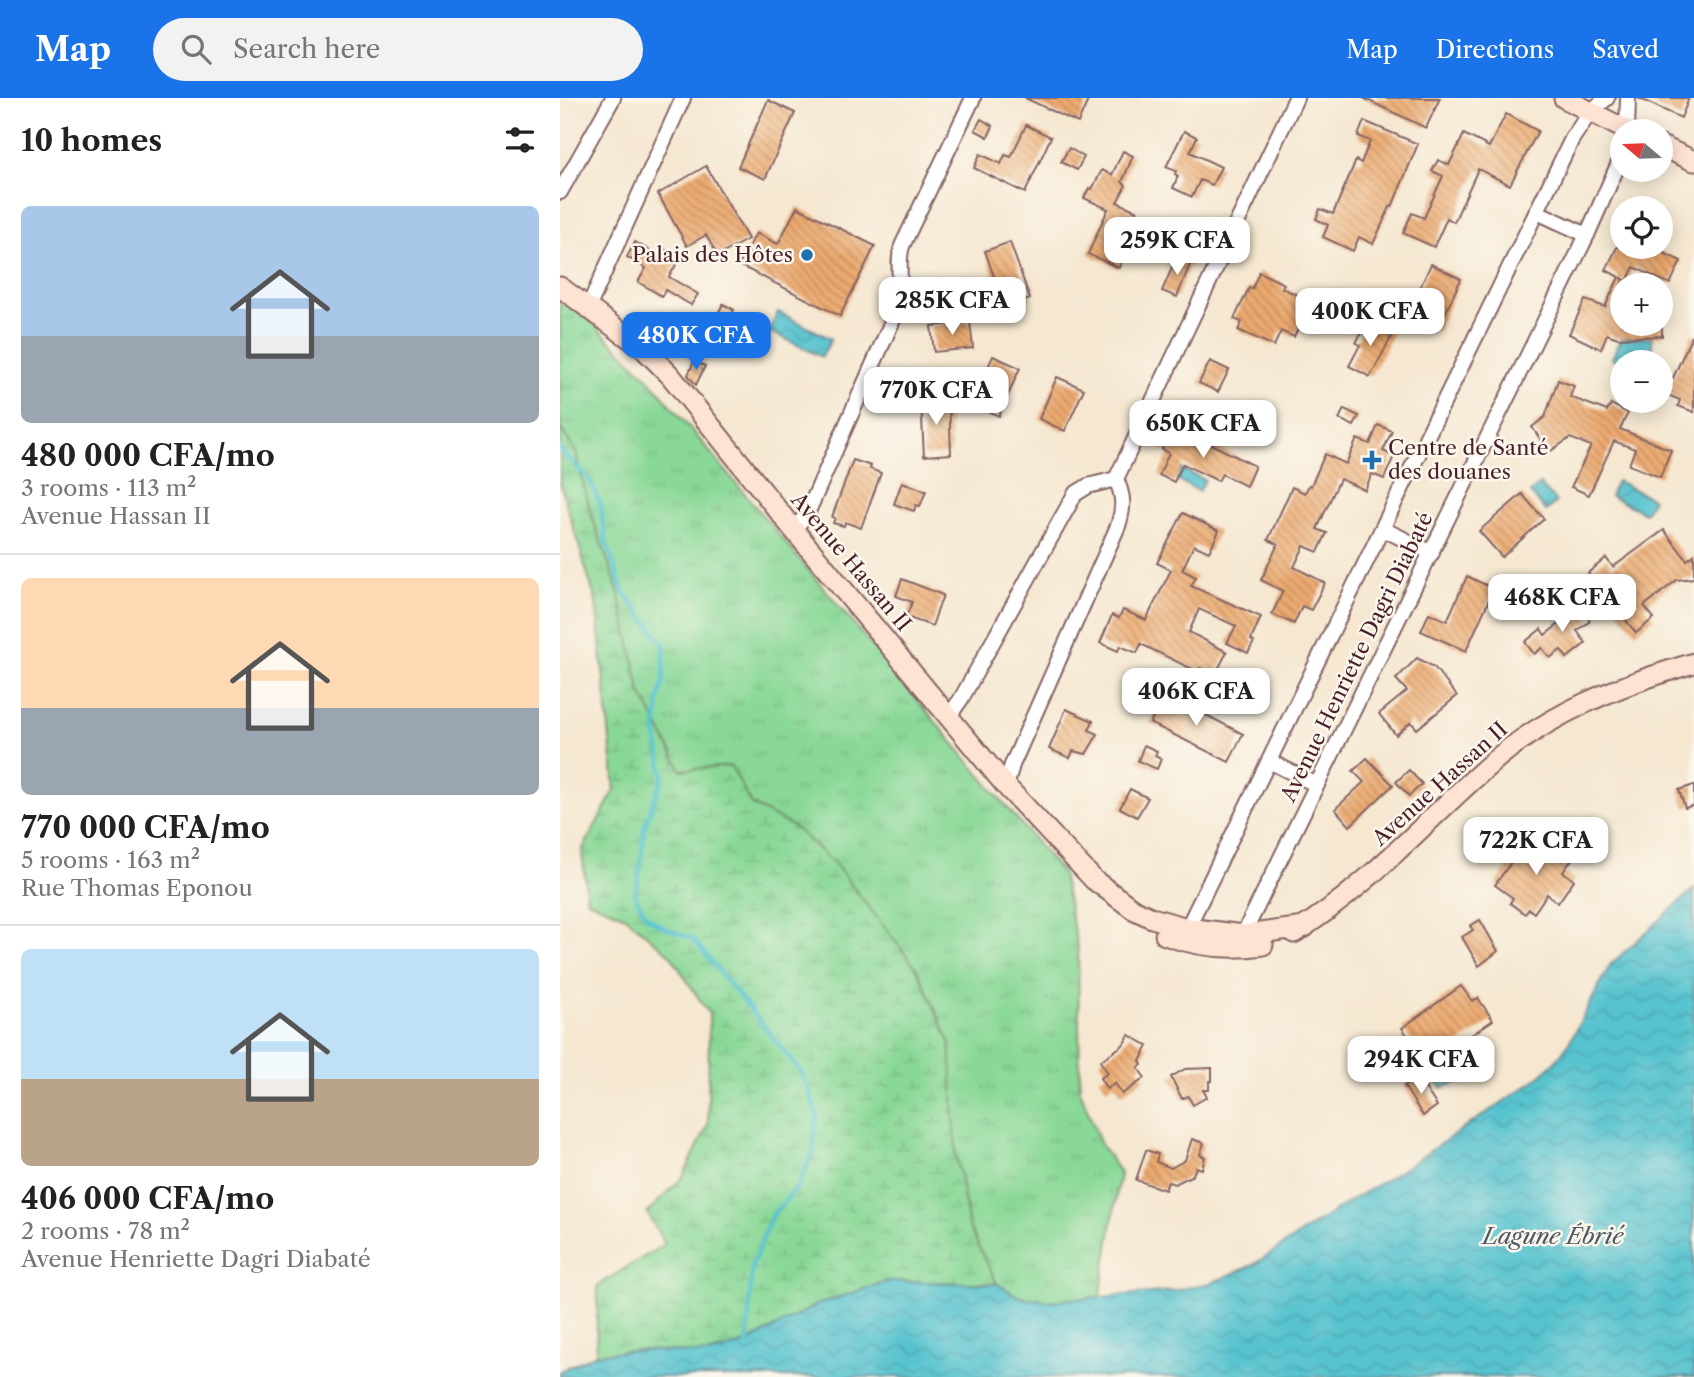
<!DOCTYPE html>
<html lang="en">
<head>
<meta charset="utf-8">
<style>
  body { margin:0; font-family:"Libre Caslon Text",serif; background:#f2f2f2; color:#222; height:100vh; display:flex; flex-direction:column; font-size:26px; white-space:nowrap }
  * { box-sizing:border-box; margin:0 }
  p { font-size:23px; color:#767676 }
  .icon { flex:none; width:38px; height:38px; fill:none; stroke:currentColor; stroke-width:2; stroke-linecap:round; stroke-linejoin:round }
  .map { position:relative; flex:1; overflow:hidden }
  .drawer { display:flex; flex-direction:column; background:#fff; width:560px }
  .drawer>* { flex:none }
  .needle { width:46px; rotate:289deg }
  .controls { position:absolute; left:1050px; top:21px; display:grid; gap:14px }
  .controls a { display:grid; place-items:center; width:63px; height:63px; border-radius:50%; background:#fff; box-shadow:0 4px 18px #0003; font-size:35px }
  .price { position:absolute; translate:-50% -60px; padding:0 16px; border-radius:14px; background:#fff; color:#222; font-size:23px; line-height:46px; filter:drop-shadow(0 2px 4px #0008) }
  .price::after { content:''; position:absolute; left:50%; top:42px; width:21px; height:16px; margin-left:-10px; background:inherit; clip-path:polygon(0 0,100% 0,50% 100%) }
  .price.selected { background:#1a73e8; color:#fff }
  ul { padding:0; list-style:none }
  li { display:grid; align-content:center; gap:14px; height:371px; padding:0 21px }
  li+li { border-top:2px solid #e0e0e0 }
  li span { display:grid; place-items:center; height:217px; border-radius:10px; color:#555 }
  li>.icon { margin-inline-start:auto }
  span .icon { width:126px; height:126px; fill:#fffc; stroke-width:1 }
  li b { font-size:30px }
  h2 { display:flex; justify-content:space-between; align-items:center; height:84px; padding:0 21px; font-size:30px }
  header { display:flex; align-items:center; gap:42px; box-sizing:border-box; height:98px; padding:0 35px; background:#1a73e8; color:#fff }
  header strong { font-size:33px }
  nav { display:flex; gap:38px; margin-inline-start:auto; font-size:24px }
  .search { width:490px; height:63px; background:#f2f2f2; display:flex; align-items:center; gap:18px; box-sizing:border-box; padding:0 24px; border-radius:38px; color:#767676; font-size:26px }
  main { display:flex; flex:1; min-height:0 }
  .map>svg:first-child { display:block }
  .grass { fill:url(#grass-tufts); stroke:#6a7c61; stroke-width:2 }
  .wetland { fill:url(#wetland-marsh); stroke:#6a7c61; stroke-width:2 }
  .water { fill:url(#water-waves); stroke:#50717d; stroke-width:2 }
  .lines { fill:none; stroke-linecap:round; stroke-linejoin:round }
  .stream { stroke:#57c3cf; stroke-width:4.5 }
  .building { fill:url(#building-back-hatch) }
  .street-casing { stroke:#866565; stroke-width:18 }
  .secondary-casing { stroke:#866565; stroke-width:23 }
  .street { stroke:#fff; stroke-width:14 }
  .secondary { stroke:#fee3d2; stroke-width:19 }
  .poi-dot { fill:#1f6fb2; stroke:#fbf7ec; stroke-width:2.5 }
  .labels { text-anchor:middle; stroke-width:5; stroke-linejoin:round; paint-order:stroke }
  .poi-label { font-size:21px; fill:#4a1f2b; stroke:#fbf7ec; text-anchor:end }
  .street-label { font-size:21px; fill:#4a1f2b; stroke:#fbf7ec }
  .water-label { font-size:23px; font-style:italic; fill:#4f5864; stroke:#fbf7ec }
</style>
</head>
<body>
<header>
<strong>Map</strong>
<div class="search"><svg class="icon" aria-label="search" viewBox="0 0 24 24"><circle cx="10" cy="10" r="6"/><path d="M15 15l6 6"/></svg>Search here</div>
<nav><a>Map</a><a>Directions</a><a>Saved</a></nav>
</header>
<main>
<section class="drawer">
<h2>10 homes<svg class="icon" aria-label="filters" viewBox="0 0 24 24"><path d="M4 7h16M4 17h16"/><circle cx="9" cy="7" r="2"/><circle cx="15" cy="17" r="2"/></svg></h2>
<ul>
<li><span style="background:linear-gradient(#a9c7e8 60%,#9aa5b1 0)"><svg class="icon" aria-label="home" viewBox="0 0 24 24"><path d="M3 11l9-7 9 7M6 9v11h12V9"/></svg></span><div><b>480 000 CFA/mo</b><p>3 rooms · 113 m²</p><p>Avenue Hassan II</p></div></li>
<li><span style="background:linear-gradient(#ffd9b3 60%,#9aa5b1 0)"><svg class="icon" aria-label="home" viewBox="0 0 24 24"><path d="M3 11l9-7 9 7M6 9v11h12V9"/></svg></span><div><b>770 000 CFA/mo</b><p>5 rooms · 163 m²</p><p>Rue Thomas Eponou</p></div></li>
<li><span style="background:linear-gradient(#bfe0f5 60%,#b9a48a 0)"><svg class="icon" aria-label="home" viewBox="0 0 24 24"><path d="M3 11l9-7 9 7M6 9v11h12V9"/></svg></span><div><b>406 000 CFA/mo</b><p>2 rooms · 78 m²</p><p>Avenue Henriette Dagri Diabaté</p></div></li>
</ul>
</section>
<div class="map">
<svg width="1134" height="1279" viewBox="0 0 1134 1279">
  <defs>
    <pattern id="grass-tufts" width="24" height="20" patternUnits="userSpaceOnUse" patternTransform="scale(1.75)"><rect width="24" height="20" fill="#89d897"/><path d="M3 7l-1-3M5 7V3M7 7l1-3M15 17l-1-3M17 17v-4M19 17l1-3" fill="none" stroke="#78b982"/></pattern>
    <pattern id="wetland-marsh" width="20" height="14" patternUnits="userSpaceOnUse" patternTransform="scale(1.75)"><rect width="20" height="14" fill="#89d897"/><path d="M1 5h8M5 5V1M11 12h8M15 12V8" fill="none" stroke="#78b982"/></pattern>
    <pattern id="water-waves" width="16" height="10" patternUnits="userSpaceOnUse" patternTransform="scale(1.75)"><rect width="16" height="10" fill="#57c3cf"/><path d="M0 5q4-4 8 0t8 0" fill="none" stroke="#4da7b2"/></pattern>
    <pattern id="building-back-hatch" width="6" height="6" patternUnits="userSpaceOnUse" patternTransform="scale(1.75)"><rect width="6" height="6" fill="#ecaa70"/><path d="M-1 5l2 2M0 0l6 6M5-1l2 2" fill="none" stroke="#c18a5c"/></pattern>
  </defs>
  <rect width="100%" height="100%" fill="#fbf7ec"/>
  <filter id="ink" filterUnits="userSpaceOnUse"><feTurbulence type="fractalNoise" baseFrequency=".0143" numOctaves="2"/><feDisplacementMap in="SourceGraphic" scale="14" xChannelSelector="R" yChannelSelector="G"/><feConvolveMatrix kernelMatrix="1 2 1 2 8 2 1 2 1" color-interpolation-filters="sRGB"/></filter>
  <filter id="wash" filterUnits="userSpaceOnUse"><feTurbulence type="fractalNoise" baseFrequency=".00686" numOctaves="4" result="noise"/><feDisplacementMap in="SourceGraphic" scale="28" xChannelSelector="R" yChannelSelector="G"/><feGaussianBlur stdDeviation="1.57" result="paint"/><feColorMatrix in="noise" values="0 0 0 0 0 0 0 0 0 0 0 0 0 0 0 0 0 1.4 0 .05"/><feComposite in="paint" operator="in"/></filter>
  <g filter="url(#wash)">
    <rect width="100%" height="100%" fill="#f5e7d0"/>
    <polygon class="grass" points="0,204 19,212 88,280 502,775 518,852 520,992 541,1047 560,1075 540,1199 490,1203 460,1199 437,1186 409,1129 396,1056 234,729 192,707 171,668 121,673 80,593 58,492 31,416 15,352 0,330"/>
    <polygon class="wetland" points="0,330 15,352 31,416 58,492 80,593 121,672 171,668 192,707 234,729 275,766 357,871 390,944 396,1056 409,1129 437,1186 329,1183 259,1206 186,1245 148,1256 82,1252 36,1256 38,1187 105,1146 87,1115 123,1079 148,1027 149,916 111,858 65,818 27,802 22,753 55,691 36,504 0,385"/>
    <g class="water">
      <polygon points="218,214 271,241 262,259 209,233"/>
      <polygon points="1092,239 1092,250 1069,251 1062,266 1052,260 1062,240"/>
      <polygon points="622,371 645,382 639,393 617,382"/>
      <polygon points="1057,383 1093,401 1085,415 1050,398"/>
      <polygon points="980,386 996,404 986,413 970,395"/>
      <polygon points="1134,791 1134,1279 0,1279 0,1273 36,1256 82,1252 148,1256 186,1245 259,1206 329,1183 437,1186 460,1199 490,1203 613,1193 651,1185 693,1167 788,1104 840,1073 974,983 995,964 1009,945 1050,867"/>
      <path d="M902,961L908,970C905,983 894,986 882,990L875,980Z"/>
    </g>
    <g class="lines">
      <polyline class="stream" points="0,352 29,381 40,405 46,443 63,493 104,546 104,582 99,601 96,632 103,678 84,730 81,764 75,797 86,818 103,829 133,841 242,975 257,1016 253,1054 238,1088 211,1119 192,1168 187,1249"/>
    </g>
    <g id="blocks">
      <g class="building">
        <polygon points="465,0 529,0 518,25"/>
        <polygon points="803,0 880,0 866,30"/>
        <polygon points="1078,0 1129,0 1121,20"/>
        <polygon points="208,2 235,15 205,81 178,69"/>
        <polygon points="946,16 978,33 950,87 918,71 894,124 887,120 874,149 843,135 852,115 864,120 883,78 872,73 878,62 889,67 904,36 929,49"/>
        <polygon points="421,21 433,28 428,39 415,32"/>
        <polygon points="804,23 858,46 832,109 830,109 813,146 799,139 793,153 763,139 768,127 756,121 760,111 773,116 796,62 801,65 810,43 798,38"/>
        <polygon points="466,27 491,39 465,95 414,70 420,56 441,66 445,57 451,59"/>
        <polygon points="624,33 637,39 630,54 661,69 652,87 640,82 632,99 613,90 618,78 615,76 616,73 606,69"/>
        <polygon points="509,50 524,59 517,72 501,64"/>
        <polygon points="563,53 573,58 562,84 566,87 557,104 577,113 563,146 568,148 559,170 528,156 548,111 524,100 529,90 532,91 542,72 552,77"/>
        <polygon points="146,68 188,141 158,158 146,137 127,148 98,96"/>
        <polygon points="237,109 315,148 280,218 179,167 196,135 218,146"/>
        <polygon points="75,144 99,158 103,151 120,160 109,179 138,196 131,207 105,192 102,198 78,184 86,170 67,159"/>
        <polygon points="450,144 470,201 454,207 445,181 436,184 425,153"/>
        <polygon points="1057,149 1091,149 1121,163 1110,186 1074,169 1067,183 1062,180 1062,203 1057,214 1062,216 1062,226 1102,226 1102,238 1058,240 1047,236 1041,251 1009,236 1025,202 1045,209 1059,179 1046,172"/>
        <polygon points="617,158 631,164 617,199 602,193"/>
        <polygon points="871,166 901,181 877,233 853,222 857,214 850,211"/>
        <polygon points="699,174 724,186 722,190 751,203 734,239 721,233 714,248 678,232 682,224 674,221 689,190 692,191"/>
        <polygon points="163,206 174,212 158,244 146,238"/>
        <polygon points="808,222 833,236 810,279 789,268 800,247 796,245"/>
        <polygon points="410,224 413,250 374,254 371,228"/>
        <polygon points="1134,233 1134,314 1118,308 1120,302 1103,295 1109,279 1113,280"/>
        <polygon points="433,258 460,270 439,318 411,306"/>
        <polygon points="134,263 145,268 136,287 128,277"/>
        <polygon points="650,263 669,272 658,294 639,285"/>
        <polygon points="497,279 524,291 505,333 479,321"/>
        <polygon points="998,282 1014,288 1010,299 1047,313 1051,306 1068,315 1060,331 1111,352 1100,379 1069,367 1075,351 1054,343 1029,397 1011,389 1031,348 1010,340 989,354 972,329 985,319"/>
        <polygon points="389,301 391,356 364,358 361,303"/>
        <polygon points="784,311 799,318 794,328 779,321"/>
        <polygon points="818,327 832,333 823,353 834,358 824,381 812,376 805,392 780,381 757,431 767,435 758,454 744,448 734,469 765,485 751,512 742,508 734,526 712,516 723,493 701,482 718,446 708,442 732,389 745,395 749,387 751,388 765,356 786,366 797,341 810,346"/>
        <polygon points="621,331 695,368 686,388 662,376 658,383 623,366 614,384 599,377 609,355 602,351 607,339 615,343"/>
        <polygon points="293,362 311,368 310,371 321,375 301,430 285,424 284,428 273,425 275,420 272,419"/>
        <polygon points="342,384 366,393 360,408 356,407 354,413 334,406"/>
        <polygon points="962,396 984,421 942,459 919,433"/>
        <polygon points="623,415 659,433 649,454 634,447 622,472 636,479 631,488 701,519 691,542 694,544 688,555 667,545 676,528 639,511 629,534 667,554 655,577 640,570 638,574 581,546 577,555 560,548 558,553 540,545 552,517 559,520 563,512 586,522 611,472 597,465"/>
        <polygon points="1104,432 1127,462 1134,457 1134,480 1117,482 1084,508 1094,520 1076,535 1028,475 1046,460 1053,469"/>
        <polygon points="907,478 934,491 906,553 861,533 869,515 887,523"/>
        <polygon points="342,481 383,497 372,528 346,519 352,504 336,498"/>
        <polygon points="1014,502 1030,523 1017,533 1026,545 1007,560 1001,552 990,560 982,550 974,556 965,544 981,531 985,537 1003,523 997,515"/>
        <polygon points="857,560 874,569 897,598 857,631 851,624 836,637 819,616 847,593 836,581"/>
        <polygon points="605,596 683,636 669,664 590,625"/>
        <polygon points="506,611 533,623 529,632 538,636 526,656 513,653 510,660 489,651"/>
        <polygon points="584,647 597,653 595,658 601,661 597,671 578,663"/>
        <polygon points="807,660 833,687 790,728 775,711 804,684 793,673"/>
        <polygon points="849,672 862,686 849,698 836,684"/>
        <polygon points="1134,687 1134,707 1125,710 1119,692"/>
        <polygon points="570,691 588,700 577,719 560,710"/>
        <polygon points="983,741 1012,761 1003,774 1014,782 998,805 987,796 974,815 969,811 965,816 950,805 953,800 935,787 964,746 974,753"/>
        <polygon points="920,822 938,853 919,868 902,839 913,832 910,828"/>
        <polygon points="901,888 912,903 918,900 933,922 881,958 872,945 864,950 858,942 853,945 842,930"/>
        <polygon points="569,937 588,948 580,963 582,967 578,970 585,980 562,996 555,985 547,991 540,980 548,975 540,963 563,947"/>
        <polygon points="652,970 652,983 649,983 649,992 643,992 647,999 633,1007 628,998 622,1001 611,979 625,971"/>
        <polygon points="858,979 877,1008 863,1018 844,988"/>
        <polygon points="632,1041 644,1045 640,1057 645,1059 642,1071 636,1069 633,1077 615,1086 608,1084 605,1092 576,1082 586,1052 598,1056 596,1064 611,1070 625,1062"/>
      </g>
    </g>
  </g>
  <g filter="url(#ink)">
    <use href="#blocks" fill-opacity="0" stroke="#866565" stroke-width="2"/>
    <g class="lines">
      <g class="street-casing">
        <g id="street">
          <polyline points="1067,33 1068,0"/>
          <polyline points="0,94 53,0"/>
          <polyline points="977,114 1027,137"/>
          <polyline points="28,210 123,0"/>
          <path d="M233,431L246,418L339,208C343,187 336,168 342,148L413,0"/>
          <polyline points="823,431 872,455"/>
          <polyline points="389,618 401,601 515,396 528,388 556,381"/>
          <polyline points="709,663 757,687"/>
          <path d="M446,688L452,667L558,428C564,409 564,399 556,381L736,0"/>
          <polyline points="624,837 1012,41 1030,14 1047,0"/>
          <polyline points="680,843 1027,137 1062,58"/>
        </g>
      </g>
      <g class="secondary-casing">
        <g id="secondary">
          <polyline points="1004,0 1068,33"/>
          <polyline points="1101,48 1134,63"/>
          <polyline points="0,189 84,251 110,277 233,431 446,688 534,782 573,811 592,820 627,830 684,837 745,829"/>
          <path d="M734,835C807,790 863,725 927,669C986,616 1059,587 1134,565"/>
          <path d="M605,837C638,849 669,852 703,847"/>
        </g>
      </g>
      <use href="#street" class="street"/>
      <use href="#secondary" class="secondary"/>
    </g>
  </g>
  <g class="poi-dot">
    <circle cx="247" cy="157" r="7"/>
    <path d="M808.5 351.5h7v7h7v7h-7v7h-7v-7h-7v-7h7z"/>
  </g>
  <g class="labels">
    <g class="poi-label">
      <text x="233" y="164">Palais des Hôtes</text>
      <text x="828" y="357" text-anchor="start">Centre de Santé<tspan x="828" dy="24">des douanes</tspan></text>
    </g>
    <g class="street-label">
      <text transform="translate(291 464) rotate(50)" y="7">Avenue Hassan II</text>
      <text transform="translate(797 559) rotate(-64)" y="7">Avenue Henriette Dagri Diabaté</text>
      <text transform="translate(880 686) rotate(-42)" y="7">Avenue Hassan II</text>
    </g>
    <g class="water-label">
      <text x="993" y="1146">Lagune Ébrié</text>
    </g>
  </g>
</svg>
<div class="controls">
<a><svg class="needle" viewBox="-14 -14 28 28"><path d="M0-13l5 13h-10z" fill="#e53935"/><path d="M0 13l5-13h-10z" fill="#767676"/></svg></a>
<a><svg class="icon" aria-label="locate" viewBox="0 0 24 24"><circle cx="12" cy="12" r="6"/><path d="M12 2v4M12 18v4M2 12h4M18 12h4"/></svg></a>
<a>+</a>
<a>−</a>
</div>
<b class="price" style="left:617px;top:179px">259K CFA</b>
<b class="price" style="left:392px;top:239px">285K CFA</b>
<b class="price" style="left:810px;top:250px">400K CFA</b>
<b class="price selected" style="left:136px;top:274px">480K CFA</b>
<b class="price" style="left:376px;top:329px">770K CFA</b>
<b class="price" style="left:643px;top:362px">650K CFA</b>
<b class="price" style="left:1002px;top:536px">468K CFA</b>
<b class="price" style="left:636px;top:630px">406K CFA</b>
<b class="price" style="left:976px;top:779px">722K CFA</b>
<b class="price" style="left:861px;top:998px">294K CFA</b>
</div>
</main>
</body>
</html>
